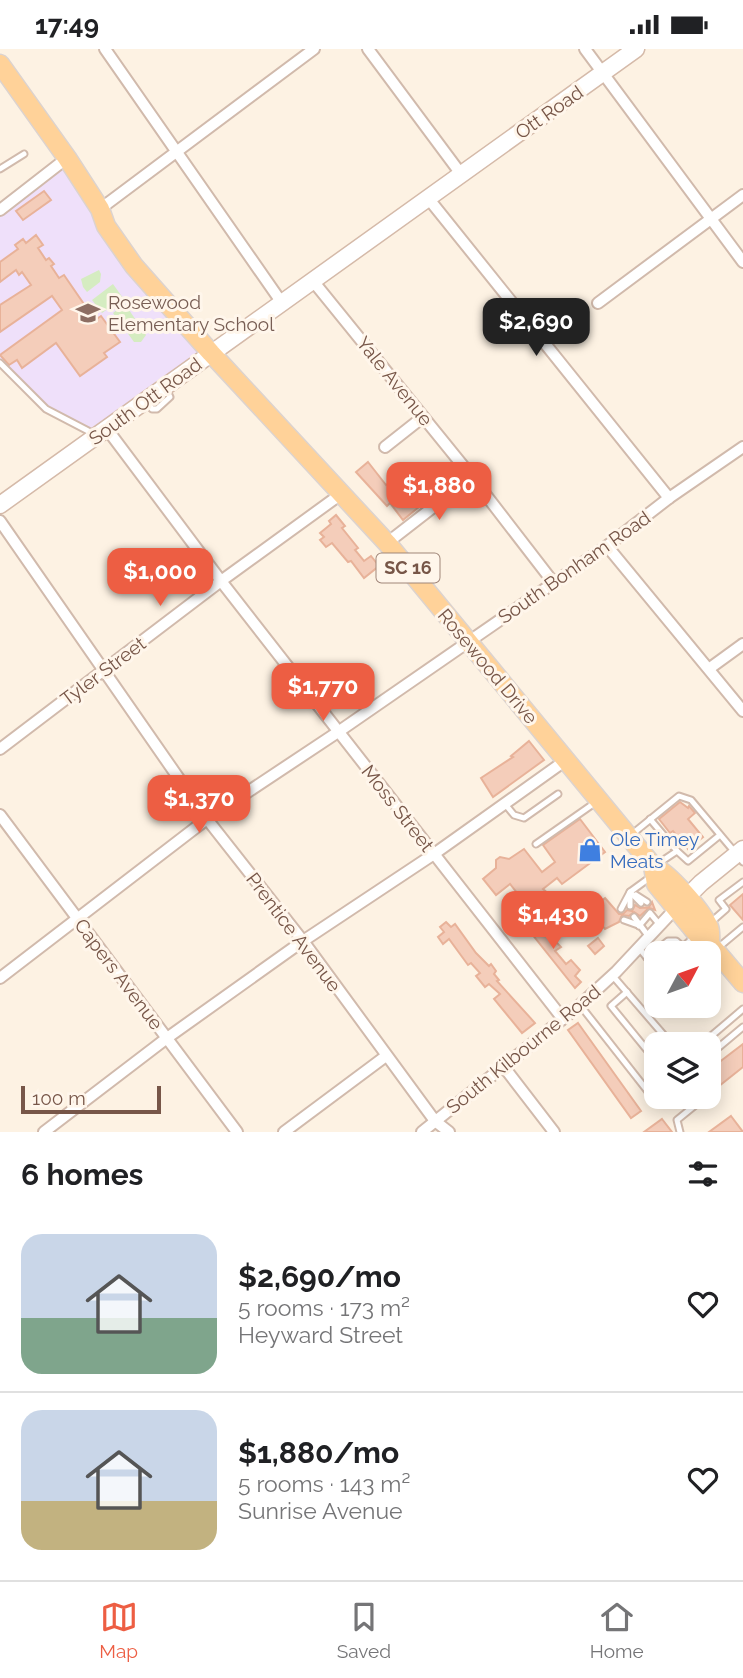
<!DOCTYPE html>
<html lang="en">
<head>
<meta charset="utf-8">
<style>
  body { margin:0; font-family:Raleway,sans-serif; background:#f6f6f6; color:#202124; height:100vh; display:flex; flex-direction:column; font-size:26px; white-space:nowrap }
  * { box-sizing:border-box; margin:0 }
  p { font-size:23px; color:#757577 }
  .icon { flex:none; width:38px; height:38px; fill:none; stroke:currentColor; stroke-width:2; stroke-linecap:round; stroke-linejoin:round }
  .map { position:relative; height:1083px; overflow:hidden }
  .drawer { display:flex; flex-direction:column; background:#fff; flex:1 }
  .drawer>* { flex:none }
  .needle { width:46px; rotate:49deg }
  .tools { position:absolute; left:644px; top:892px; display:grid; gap:14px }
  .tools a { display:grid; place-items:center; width:77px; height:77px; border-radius:14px; background:#fff; box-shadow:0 4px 18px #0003; font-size:35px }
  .scale { position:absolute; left:21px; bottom:18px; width:140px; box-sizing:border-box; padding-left:7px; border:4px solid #775648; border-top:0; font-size:19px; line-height:24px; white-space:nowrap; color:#775648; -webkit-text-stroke:5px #fff6eb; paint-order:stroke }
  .price { position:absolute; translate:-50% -60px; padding:0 16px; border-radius:14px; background:#ed5e43; color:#fff; font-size:23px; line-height:46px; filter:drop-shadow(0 2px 4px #0008) }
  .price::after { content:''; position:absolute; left:50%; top:42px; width:21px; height:16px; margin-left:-10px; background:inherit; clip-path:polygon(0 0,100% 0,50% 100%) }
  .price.active { background:#222; color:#fff }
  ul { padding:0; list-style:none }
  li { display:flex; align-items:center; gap:21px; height:175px; padding:0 21px }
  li+li { border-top:2px solid #e0e0e0 }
  li span { display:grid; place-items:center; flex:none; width:196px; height:140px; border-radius:21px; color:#555 }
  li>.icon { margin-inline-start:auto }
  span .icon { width:84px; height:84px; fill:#fffc; stroke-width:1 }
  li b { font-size:30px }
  h2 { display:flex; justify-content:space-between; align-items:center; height:84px; padding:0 21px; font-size:30px }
  .status { display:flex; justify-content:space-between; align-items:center; height:49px; padding:0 35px; background:#fff; direction:ltr }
  .status svg { height:19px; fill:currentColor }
  .tab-bar { display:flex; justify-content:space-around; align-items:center; height:98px; border-top:2px solid #e0e0e0; background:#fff; font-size:19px; color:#757577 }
  .tab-bar a { display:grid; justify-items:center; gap:4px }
  .tab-bar .active { color:#ed5e43 }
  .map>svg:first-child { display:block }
  .education { fill:#efe0fa }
  .green { fill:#d5ecc1 }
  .building { fill:#f4cdba; stroke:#e8b299; stroke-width:2 }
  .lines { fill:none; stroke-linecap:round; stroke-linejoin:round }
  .lane-casing { stroke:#d1baac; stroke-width:9 }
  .street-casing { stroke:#d1baac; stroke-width:14 }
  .secondary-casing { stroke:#d5baa9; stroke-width:19 }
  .primary-casing { stroke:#dcd3cf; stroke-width:21 }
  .lane { stroke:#fff; stroke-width:5 }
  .street { stroke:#fff; stroke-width:10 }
  .secondary { stroke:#fff; stroke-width:16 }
  .primary { stroke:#ffd299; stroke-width:18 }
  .labels { text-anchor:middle; stroke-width:6; stroke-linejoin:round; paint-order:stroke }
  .shield { fill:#fff6eb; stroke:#a08679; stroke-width:2 }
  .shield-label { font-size:18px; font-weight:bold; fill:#775648 }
  .street-label { font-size:19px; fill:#775648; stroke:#fff6eb }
  .education-label { font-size:19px; fill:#785e54; stroke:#fff6eb; text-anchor:start }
  .shop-label { font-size:19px; fill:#366cbe; stroke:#fff6eb; text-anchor:start }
</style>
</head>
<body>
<div class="status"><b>17:49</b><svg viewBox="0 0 49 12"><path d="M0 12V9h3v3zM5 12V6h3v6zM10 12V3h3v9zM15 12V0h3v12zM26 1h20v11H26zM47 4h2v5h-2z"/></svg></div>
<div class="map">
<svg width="743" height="1083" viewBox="0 0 743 1083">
  <rect width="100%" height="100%" fill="#fdf2e3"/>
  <polygon class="education" points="67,109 100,160 211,304 97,387 46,360 0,314 0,161"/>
  <g class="green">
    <polygon points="99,221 101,225 100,233 87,243 83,238 81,230"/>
    <polygon points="113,235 123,249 102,264 92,251"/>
    <polygon points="125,255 146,286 141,293 134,293 113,264"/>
  </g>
  <g class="building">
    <polygon points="44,142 51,151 23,171 16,162"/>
    <polygon points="36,186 43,196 38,199 46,211 49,209 54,215 51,217 59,229 64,226 95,271 101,267 120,293 104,304 107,308 80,327 56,294 22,319 17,311 9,316 0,306 62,261 52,247 0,283 0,256 31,236 22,223 19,226 16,221 0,233 0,213 18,200 15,196 23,190 26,194"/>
    <polygon points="368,413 386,436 389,434 393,439 391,442 400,452 405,448 408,450 421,440 419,437 425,433 427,436 433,430 441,440 403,471 390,454 387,457 356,423"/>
    <polygon points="336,466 345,477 342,479 358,499 355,501 364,512 371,507 379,517 364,529 351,512 348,513 332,494 326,498 320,491 324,488 320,484 331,475 329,472"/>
    <polygon points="529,692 544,711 493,748 481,729 513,708 511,707"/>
    <polygon points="680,753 688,759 689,757 695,764 688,770 703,788 688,800 673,782 670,784 659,770"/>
    <polygon points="580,770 605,803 562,835 557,829 543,840 556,851 559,860 552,865 536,845 525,854 510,835 496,846 483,830 496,819 496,811 500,808 509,810 524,800 542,823 555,813 543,796"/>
    <polygon points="743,845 743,871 730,856"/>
    <polygon points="605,849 619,865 623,865 627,861 632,862 635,856 640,859 649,858 652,853 655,861 649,859 640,867 634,863 629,867 622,866 619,873 605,880 589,861"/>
    <polygon points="531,867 561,898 555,902 566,915 571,911 580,921 575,927 581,933 575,939 524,875"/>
    <polygon points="446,873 451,878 455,875 476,904 489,917 491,915 496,922 494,925 499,931 497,932 535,974 522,984 494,950 500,945 489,935 485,938 476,927 480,924 471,914 468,916 449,890 443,895 438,888 444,883 440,878"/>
    <polygon points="598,889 604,897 595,905 588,897"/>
    <polygon points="578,974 641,1062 631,1069 568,981"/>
    <polygon points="743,995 743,1018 714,1041 709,1034 709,1021"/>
    <polygon points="731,1067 743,1083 709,1083"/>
    <polygon points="662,1070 672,1083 644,1083"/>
  </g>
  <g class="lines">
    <g class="lane-casing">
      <g id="lane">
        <polyline points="0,120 24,105"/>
        <polyline points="0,314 46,360 94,385"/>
        <polyline points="146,352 152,360 157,360 170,348 166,340"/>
        <polyline points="505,755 514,766 524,769 558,745"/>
        <polyline points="650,770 677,802"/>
        <polyline points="631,786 679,747 691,751 743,813"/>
        <polyline points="536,795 596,753"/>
        <polyline points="659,814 677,802 688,812 720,786"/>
        <polyline points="630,846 630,857"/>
        <polyline points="636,846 647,853"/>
        <polyline points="641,854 630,843 652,827"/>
        <polyline points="621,860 630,843"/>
        <polyline points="634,868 649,888"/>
        <polyline points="624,871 638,876"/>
        <polyline points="710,874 726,860 719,851 743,833"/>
        <polyline points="639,877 650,864 659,875"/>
        <polyline points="719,898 743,878"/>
        <polyline points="639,899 656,920"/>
        <polyline points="689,905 683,898 695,887"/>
        <polyline points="647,909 668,892 676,892 683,898"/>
        <polyline points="709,925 723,916"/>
        <polyline points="612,926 668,991 679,996"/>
        <polyline points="627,943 611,957 651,1006 656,1001"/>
        <polyline points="580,956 653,1049"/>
        <polyline points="707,996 710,988 743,960"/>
        <polyline points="709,999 719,998 743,978"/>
        <polyline points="680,1083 677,1071 704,1049"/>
      </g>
    </g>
    <g class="street-casing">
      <g id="street">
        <polyline points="105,0 282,254"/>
        <polyline points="368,0 461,125"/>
        <polyline points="585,0 743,213"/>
        <polyline points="428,149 669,449"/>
        <polyline points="100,160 314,0"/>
        <polyline points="0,161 67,109"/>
        <polyline points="313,232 472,428 553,533"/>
        <polyline points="598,254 743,146"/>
        <polyline points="107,380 221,532 563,970"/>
        <polyline points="385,398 423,368"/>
        <polyline points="0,472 207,770 303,892 435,1072 449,1083"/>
        <polyline points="387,494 472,428"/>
        <polyline points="607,497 743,662"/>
        <polyline points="710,619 743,595"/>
        <polyline points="0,700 221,532 341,445"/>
        <polyline points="0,766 237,1083"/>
        <polyline points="0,929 207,770 338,683 607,497 669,449 743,398"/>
        <polyline points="504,1018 554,1083"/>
        <polyline points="44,1083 167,989 303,892 434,805 566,711"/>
        <polyline points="284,1083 386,1007"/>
        <polyline points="422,1083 580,956 616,923 675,860"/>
      </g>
    </g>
    <g class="secondary-casing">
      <g id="secondary">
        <polyline points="0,456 636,0"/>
        <polyline points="679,856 701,834 743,800"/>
      </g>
    </g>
    <g class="primary-casing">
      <g id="primary">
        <path d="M0,15L67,109L100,160L106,177L134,217L211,304L387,494L653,817C669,824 702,862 709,878C711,883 710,890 710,895"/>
        <polyline points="653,817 656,835 701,890 710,895 743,934"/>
      </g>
    </g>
    <use href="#lane" class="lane"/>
    <use href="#street" class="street"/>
    <use href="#secondary" class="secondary"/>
    <use href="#primary" class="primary"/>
  </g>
  <defs>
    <g id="school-bare" transform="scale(1.89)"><path d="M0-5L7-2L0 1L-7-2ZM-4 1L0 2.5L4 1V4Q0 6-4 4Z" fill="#8d6e63" stroke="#fff6eb" stroke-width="2.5" paint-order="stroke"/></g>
    <g id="shop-bare" transform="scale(1.89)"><path d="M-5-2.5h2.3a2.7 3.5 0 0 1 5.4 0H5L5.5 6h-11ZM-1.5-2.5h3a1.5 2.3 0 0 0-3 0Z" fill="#3f7fe0" stroke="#fff6eb" stroke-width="2.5" paint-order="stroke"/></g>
  </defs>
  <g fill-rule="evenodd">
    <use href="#school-bare" x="88" y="264"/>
    <use href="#shop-bare" x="590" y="801"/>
  </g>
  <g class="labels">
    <rect class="shield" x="376.5" y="504.5" width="63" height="29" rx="5"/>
    <g class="shield-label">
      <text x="408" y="525">SC 16</text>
    </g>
    <g class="street-label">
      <text transform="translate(549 63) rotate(-35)" y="7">Ott Road</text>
      <text transform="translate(395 332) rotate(51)" y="7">Yale Avenue</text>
      <text transform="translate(145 352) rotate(-36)" y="7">South Ott Road</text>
      <text transform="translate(574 518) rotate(-35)" y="7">South Bonham Road</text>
      <text transform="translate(488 617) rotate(50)" y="7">Rosewood Drive</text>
      <text transform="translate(103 622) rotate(-37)" y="7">Tyler Street</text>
      <text transform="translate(398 759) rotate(52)" y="7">Moss Street</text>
      <text transform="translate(294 883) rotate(53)" y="7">Prentice Avenue</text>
      <text transform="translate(119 925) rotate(53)" y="7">Capers Avenue</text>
      <text transform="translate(523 1000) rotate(-39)" y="7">South Kilbourne Road</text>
    </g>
    <g class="education-label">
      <text x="108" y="260">Rosewood<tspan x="108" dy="22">Elementary School</tspan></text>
    </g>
    <g class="shop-label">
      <text x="610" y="797">Ole Timey<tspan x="610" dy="22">Meats</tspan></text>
    </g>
  </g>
</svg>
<div class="tools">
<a><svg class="needle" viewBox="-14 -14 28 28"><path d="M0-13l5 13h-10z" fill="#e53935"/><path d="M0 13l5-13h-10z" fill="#757577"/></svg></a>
<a><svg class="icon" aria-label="layers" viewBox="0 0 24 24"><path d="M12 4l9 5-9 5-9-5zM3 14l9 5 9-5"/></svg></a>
</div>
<div class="scale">100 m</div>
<b class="price active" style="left:536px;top:309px">$2,690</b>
<b class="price" style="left:439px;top:473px">$1,880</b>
<b class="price" style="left:160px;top:559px">$1,000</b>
<b class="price" style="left:323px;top:674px">$1,770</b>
<b class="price" style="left:199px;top:786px">$1,370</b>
<b class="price" style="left:553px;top:902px">$1,430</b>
</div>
<section class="drawer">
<h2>6 homes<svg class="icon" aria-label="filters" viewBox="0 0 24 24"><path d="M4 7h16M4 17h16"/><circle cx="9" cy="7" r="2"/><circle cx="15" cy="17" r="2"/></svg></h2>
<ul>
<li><span style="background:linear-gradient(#c9d6e8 60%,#7fa58c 0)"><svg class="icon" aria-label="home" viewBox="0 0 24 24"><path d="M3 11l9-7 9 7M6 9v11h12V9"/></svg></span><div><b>$2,690/mo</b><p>5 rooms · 173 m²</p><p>Heyward Street</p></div><svg class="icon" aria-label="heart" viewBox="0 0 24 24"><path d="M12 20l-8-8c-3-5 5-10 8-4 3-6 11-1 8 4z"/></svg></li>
<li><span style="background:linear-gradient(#c9d6e8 65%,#c2b280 0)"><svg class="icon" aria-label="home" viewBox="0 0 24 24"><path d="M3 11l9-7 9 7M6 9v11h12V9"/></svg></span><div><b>$1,880/mo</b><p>5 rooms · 143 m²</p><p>Sunrise Avenue</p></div><svg class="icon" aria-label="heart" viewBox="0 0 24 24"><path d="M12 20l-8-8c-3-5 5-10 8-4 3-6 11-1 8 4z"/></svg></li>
</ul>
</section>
<nav class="tab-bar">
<a class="active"><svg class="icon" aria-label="map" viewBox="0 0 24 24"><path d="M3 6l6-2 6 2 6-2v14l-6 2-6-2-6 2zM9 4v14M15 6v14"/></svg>Map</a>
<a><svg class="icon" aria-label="saved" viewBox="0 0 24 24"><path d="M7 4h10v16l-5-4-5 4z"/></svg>Saved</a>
<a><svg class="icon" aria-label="home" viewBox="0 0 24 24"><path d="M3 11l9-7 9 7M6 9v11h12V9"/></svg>Home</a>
</nav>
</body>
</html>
